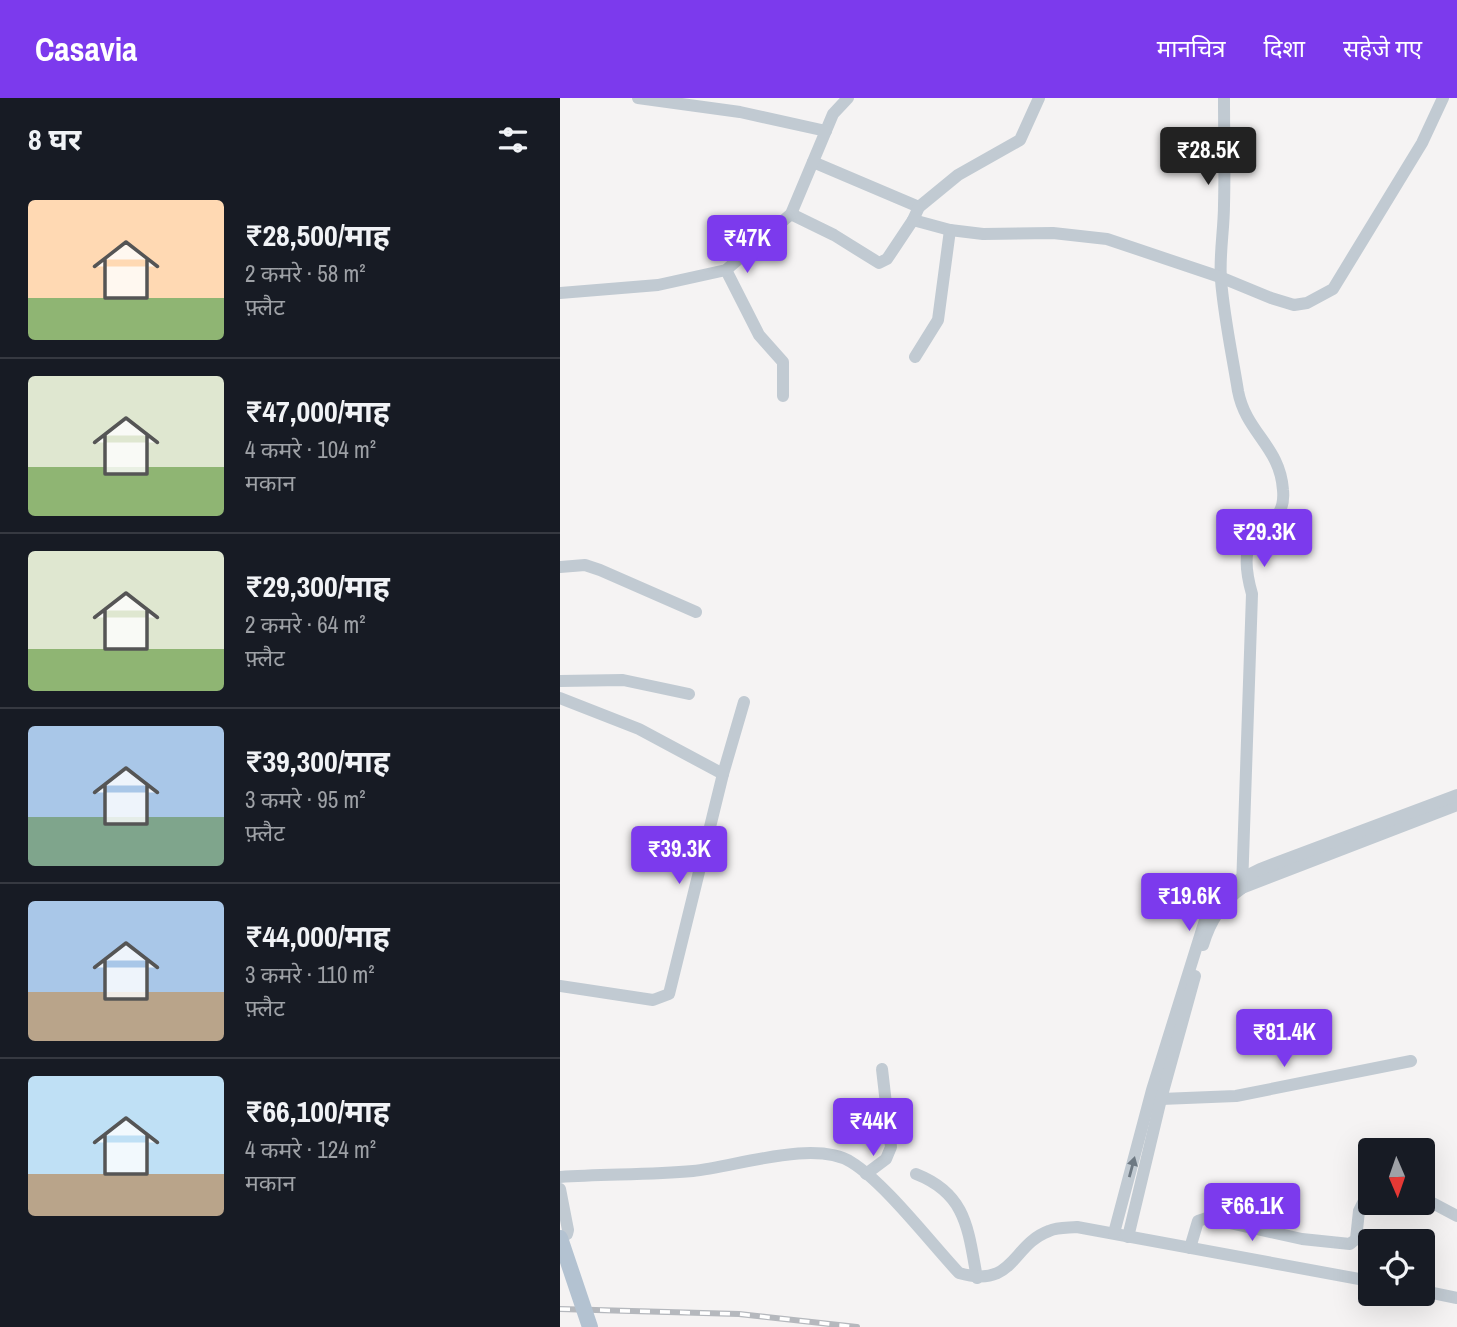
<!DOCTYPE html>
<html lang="hi">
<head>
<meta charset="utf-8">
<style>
  body { margin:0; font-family:"Archivo Narrow","Noto Sans Devanagari",sans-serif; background:#242831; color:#f1f3f6; height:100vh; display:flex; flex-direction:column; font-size:26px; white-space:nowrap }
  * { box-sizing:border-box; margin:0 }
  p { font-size:23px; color:#9ea1a6 }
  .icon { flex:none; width:38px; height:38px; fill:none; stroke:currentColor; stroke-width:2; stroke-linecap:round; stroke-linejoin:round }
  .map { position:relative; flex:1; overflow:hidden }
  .side { display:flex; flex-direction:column; background:#171b24; width:560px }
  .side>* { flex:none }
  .needle { width:46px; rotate:178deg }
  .buttons { position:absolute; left:798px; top:1040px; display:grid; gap:14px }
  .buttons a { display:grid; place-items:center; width:77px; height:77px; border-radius:7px; background:#171b24; box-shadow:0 7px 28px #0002; font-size:35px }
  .price { position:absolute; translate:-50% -60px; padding:0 16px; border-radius:7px; background:#7c3aed; color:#fff; font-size:23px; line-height:46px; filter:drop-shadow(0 2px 4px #0008) }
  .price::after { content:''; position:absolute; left:50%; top:42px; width:21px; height:16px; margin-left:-10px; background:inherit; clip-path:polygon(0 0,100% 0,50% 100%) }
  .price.current { background:#222; color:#fff }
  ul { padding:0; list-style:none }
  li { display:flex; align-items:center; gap:21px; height:175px; padding:0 28px }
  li+li { border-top:2px solid #363941 }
  li span { display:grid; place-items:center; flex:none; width:196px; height:140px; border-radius:7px; color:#555 }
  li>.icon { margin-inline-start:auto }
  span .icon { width:84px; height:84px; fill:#fffc; stroke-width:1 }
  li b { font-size:30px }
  h2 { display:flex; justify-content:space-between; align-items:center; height:84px; padding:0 28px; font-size:30px }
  header { display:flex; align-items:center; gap:42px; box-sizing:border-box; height:98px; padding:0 35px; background:#7c3aed; color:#fff }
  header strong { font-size:33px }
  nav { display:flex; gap:38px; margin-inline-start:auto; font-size:24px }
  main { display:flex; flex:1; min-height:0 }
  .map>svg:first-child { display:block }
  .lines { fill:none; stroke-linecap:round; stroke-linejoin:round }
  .minor { stroke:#c1cad2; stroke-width:12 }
  .rail-casing { stroke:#b5b8bd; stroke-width:6 }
  .rail { stroke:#fff; stroke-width:3.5; stroke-dasharray:10; stroke-linecap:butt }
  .major-bridge { stroke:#b3c2d1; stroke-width:16 }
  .oneway { fill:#6e7983 }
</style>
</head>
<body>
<header>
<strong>Casavia</strong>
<nav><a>मानचित्र</a><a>दिशा</a><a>सहेजे गए</a></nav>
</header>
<main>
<section class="side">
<h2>8 घर<svg class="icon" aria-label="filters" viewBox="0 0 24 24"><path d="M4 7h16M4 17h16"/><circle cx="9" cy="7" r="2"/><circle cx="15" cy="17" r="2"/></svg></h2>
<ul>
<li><span style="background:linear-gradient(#ffd9b3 70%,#8fb573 0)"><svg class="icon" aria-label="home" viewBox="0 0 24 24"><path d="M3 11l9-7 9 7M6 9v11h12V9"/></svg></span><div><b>₹28,500/माह</b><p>2 कमरे · 58 m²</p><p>फ़्लैट</p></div></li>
<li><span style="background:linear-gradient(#dfe7d0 65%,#8fb573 0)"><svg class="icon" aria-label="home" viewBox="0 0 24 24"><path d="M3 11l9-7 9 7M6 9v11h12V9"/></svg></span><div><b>₹47,000/माह</b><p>4 कमरे · 104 m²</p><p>मकान</p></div></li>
<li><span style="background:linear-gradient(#dfe7d0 70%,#8fb573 0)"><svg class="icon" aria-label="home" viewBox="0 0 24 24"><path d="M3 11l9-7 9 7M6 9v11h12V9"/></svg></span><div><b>₹29,300/माह</b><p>2 कमरे · 64 m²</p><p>फ़्लैट</p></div></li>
<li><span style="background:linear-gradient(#a9c7e8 65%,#7fa58c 0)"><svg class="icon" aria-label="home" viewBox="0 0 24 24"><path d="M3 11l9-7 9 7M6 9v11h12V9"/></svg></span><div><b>₹39,300/माह</b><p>3 कमरे · 95 m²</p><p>फ़्लैट</p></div></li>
<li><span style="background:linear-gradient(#a9c7e8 65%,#b9a48a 0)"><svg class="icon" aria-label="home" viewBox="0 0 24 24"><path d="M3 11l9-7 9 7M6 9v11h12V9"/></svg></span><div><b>₹44,000/माह</b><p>3 कमरे · 110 m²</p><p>फ़्लैट</p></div></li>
<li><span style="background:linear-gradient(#bfe0f5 70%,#b9a48a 0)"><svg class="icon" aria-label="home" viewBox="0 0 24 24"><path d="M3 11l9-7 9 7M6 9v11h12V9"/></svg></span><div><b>₹66,100/माह</b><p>4 कमरे · 124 m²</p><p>मकान</p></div></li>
</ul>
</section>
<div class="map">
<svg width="897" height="1229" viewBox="0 0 897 1229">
  <rect width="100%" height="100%" fill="#f5f3f3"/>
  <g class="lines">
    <g class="minor">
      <polyline points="78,0 180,14 266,33"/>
      <path d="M664,0C664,36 665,71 664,107C664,132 659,157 661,182C664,219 672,256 678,293C686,335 720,348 723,392C726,424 703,423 691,444C683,458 688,482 692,496L682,790"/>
      <polyline points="253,64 359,109"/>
      <polyline points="231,116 274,137 319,165 327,161 353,122 390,132 423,136 493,135 547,141 660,179 711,200 734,207 747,205 773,191 862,45 883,0"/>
      <polyline points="353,122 359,109 398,77 460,42 479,0"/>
      <polyline points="166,172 199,237 223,264 223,298"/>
      <polyline points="0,195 98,187 166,172 231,116 273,16 288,0"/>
      <polyline points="355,259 378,222 390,132"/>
      <polyline points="0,469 25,467 40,472 136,514"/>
      <polyline points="0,583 63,582 129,596"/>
      <polyline points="0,600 79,631 163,676"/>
      <path d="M643,847C650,823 662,804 682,790L897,707"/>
      <polyline points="0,888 93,902 109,896 163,676 184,604"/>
      <polyline points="601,1001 676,998 851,963"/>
      <polyline points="306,1076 326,1061 331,1049 322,971"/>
      <path d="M356,1076C407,1096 408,1132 417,1180"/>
      <path d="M0,1079C44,1076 89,1077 133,1073C175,1069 254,1041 291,1064C324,1084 370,1144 399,1175C455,1191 451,1147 489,1133C498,1129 508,1130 517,1129L810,1183"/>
      <polyline points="0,1091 8,1132 7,1136 0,1140"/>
      <polyline points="863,1100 897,1118"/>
      <polyline points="554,1135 592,992 650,806 674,784 700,771 897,697"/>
      <polyline points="568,1139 601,1001 635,878"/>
      <polyline points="630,1150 638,1123 647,1120 742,1141 790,1146 796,1141 799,1113 810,1091"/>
      <polyline points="863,1193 897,1200"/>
    </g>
    <g class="rail-casing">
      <polyline id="rail" points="0,1211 179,1216 297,1229"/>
    </g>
    <use href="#rail" class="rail"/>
    <polyline class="major-bridge" points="0,1140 30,1229"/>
  </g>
  <defs><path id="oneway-solid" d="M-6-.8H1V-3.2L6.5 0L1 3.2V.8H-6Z" transform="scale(1.75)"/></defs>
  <use class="oneway" href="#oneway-solid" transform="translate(572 1069) rotate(-75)"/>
</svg>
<div class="buttons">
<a><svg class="needle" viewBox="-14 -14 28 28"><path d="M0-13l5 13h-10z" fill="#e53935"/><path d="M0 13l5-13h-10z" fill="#9ea1a6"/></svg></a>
<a><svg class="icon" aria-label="locate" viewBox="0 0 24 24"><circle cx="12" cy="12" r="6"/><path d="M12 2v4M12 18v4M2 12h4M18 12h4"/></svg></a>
</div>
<b class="price current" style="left:648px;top:89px">₹28.5K</b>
<b class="price" style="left:187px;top:177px">₹47K</b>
<b class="price" style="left:704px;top:471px">₹29.3K</b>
<b class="price" style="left:119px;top:788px">₹39.3K</b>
<b class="price" style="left:629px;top:835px">₹19.6K</b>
<b class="price" style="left:724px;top:971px">₹81.4K</b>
<b class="price" style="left:313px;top:1060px">₹44K</b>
<b class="price" style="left:692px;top:1145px">₹66.1K</b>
</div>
</main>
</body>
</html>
